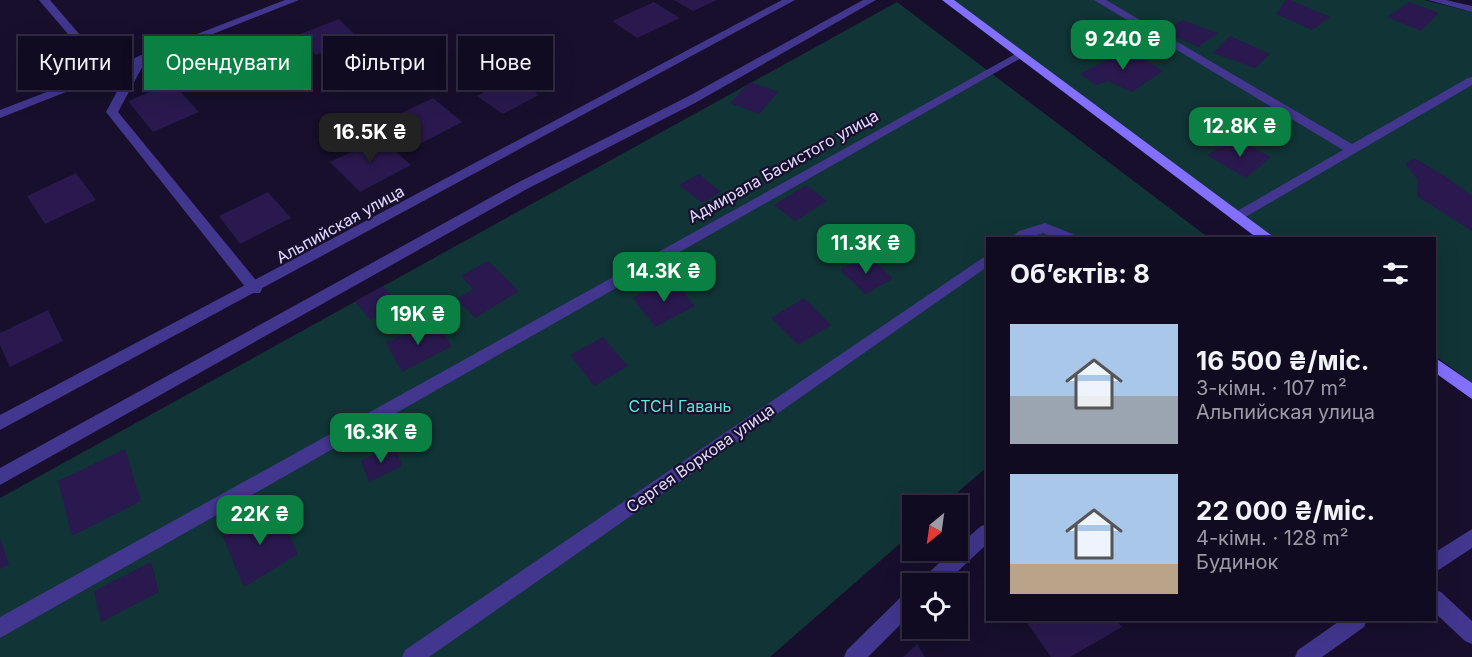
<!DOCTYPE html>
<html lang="uk">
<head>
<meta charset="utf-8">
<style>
  body { margin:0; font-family:Inter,sans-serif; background:#1a142a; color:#f1f3f6; height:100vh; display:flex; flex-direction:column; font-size:22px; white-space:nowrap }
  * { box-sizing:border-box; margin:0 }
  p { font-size:20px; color:#9c9ba5 }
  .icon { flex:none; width:33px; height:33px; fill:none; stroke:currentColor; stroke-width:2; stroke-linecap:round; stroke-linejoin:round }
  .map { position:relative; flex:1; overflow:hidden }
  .sheet { position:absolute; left:986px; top:237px; width:450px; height:384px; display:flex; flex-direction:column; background:#110b21; border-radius:0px; box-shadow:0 6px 24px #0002,0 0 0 2px #302b3f }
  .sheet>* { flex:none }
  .hud { position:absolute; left:18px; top:36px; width:570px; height:54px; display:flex; gap:12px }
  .needle { width:39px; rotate:209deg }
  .controls { position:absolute; left:902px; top:495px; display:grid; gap:12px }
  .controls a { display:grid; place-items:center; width:66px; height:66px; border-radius:0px; background:#110b21; box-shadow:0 6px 24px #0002,0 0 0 2px #302b3f; font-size:30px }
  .price { position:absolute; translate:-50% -51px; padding:0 14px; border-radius:12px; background:#0b8043; color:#fff; font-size:20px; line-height:39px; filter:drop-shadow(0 2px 3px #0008) }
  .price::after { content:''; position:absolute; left:50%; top:36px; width:18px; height:14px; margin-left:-9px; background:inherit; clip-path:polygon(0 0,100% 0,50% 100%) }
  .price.selected { background:#222; color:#fff }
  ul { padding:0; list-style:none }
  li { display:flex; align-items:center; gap:18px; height:150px; padding:0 24px }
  li span { display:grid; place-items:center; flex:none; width:168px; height:120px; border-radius:0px; color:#555 }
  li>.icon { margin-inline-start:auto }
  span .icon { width:72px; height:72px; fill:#fffc; stroke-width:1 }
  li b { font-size:26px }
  h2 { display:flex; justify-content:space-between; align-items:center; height:72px; padding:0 24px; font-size:26px }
  .chip { padding:0 21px; border-radius:0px; background:#110b21; box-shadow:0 6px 24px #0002,0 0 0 2px #302b3f; font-size:21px; line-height:54px }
  .chip.selected { background:#0b8043; color:#fff }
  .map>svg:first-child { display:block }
  .green { fill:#113436 }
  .building { fill:#29194e }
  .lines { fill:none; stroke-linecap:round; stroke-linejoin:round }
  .service { fill:#42368e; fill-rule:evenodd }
  .minor { fill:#42368e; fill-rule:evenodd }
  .secondary { fill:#8370ff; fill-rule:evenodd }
  .labels { text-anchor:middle; stroke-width:4.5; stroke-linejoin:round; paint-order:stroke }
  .street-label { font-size:16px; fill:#e1d9ff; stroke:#170f2c }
  .park-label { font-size:16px; fill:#5aead5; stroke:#170f2c }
</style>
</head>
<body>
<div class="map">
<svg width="1472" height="657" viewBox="0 0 1472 657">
  <rect width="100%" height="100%" fill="#170f2c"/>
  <g class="green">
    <polygon points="952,0 1424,0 1472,12 1472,383 1434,355 1434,238 1275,238"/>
    <polygon points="897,2 1209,238 987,238 987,467 943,505 912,506 912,533 770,657 0,657 0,498"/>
  </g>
  <g class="building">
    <polygon points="674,0 717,0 693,11"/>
    <polygon points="1286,0 1290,0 1330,17 1312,30 1276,14"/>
    <polygon points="654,2 680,18 637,38 612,21"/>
    <polygon points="1409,2 1439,13 1421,31 1387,17"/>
    <polygon points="339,19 359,39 316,55 297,35"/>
    <polygon points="1182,20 1218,33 1198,47 1165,32"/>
    <polygon points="1230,36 1270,54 1255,68 1213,53"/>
    <polygon points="271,47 288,67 245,84 228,64"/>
    <polygon points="1127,49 1163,71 1132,92 1108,81 1096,85 1080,74"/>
    <polygon points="513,77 539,95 503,114 477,96"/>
    <polygon points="750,82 778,92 759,114 730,103"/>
    <polygon points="172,83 199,112 153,132 128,101"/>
    <polygon points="433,98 462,122 414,147 385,121"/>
    <polygon points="380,138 411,165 360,192 330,162"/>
    <polygon points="1235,139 1271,157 1246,178 1207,155"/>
    <polygon points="1414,158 1448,178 1472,196 1472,231 1417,196 1418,180 1405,164"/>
    <polygon points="76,173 96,200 45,224 27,196"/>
    <polygon points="699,174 721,192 702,203 679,185"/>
    <polygon points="806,185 827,201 795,221 774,205"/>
    <polygon points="268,192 291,218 240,244 219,216"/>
    <polygon points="868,255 893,279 865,294 840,270"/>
    <polygon points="488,261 519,291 475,318 457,299 473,289 461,276"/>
    <polygon points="672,279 695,306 655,327 633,298"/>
    <polygon points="383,286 398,304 370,320 355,301"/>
    <polygon points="804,298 831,325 798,345 771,318"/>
    <polygon points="48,310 63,341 10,367 0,345 0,333"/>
    <polygon points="434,320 452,346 402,372 386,343"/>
    <polygon points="603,337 628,366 594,386 570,355"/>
    <polygon points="394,445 402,466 369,482 361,461"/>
    <polygon points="125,449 141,501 72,536 58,481"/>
    <polygon points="276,507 298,554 244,587 223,537"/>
    <polygon points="0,539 9,564 0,569"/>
    <polygon points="151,562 159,592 101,622 94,591"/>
    <polygon points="1025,620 1116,620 1122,627 1070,657 1051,657"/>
    <polygon points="917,644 925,657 903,657"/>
  </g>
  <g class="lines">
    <g class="service">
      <polygon points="39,0 50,0 110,70 110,74 102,74"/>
      <polygon points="1094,0 1106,0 1352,144 1468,78 1472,77 1472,85 1237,222 1232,220 1230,217 1232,214 1343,150"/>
      <polygon points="1428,0 1446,0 1472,6 1472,12"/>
      <polygon points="141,55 147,58 118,112 260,285 262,289 260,293 250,293 106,112 135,58"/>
      <path d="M1045,223L1075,235L1077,238C1064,239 1047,239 1038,228Z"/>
      <polygon points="987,524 987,544 944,584 921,584 923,578 953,550 957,550 957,547 981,526"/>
      <polygon points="1472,529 1472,548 1434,573 1434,553"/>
      <polygon points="1434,590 1441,592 1472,621 1472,644 1465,641 1434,612"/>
      <polygon points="912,591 912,613 868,657 844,657 847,650 905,593"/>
      <polygon points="1341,620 1367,620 1364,627 1322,657 1295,657 1298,650"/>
    </g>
    <g class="minor">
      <polygon points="285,0 299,0 0,118 0,110"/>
      <polygon points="782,0 795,0 0,430 0,415"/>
      <polygon points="863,0 876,0 695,103 527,189 0,485 0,468 517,183 687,97"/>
      <polygon points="1019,52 1023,53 1023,57 0,638 0,617"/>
      <polygon points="1045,223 1052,228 1050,231 1027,238 1011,238 1019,231"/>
      <polygon points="987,255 987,267 429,657 402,657 405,650"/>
    </g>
    <g class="secondary">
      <polygon points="942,0 954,0 1271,235 1273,238 1257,238"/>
      <polygon points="1434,357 1472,383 1472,399 1434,372"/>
    </g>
  </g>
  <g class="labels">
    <g class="street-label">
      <text transform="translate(783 166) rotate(-29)" y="6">Адмирала Басистого улица</text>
      <text transform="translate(340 224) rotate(-29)" y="6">Альпийская улица</text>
      <text transform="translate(700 458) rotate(-35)" y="6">Сергея Воркова улица</text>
    </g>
    <g class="park-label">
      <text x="680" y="412">СТСН Гавань</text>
    </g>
  </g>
</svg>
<div class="controls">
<a><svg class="needle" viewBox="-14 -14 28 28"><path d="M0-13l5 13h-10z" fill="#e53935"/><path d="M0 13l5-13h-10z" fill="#9c9ba5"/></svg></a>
<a><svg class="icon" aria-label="locate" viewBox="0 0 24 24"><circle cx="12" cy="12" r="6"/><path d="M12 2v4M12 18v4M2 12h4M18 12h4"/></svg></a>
</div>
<b class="price" style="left:1123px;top:71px">9 240 ₴</b>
<b class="price" style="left:1240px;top:158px">12.8K ₴</b>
<b class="price selected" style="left:370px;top:164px">16.5K ₴</b>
<b class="price" style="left:866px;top:275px">11.3K ₴</b>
<b class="price" style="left:664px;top:303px">14.3K ₴</b>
<b class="price" style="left:418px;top:346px">19K ₴</b>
<b class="price" style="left:381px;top:464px">16.3K ₴</b>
<b class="price" style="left:260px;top:546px">22K ₴</b>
<div class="hud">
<a class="chip">Купити</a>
<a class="chip selected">Орендувати</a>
<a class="chip">Фільтри</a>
<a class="chip">Нове</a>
</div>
<section class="sheet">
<h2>Об’єктів: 8<svg class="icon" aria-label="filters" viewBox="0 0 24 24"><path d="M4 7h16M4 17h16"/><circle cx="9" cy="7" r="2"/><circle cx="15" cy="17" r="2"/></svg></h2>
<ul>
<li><span style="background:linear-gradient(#a9c7e8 60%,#9aa5b1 0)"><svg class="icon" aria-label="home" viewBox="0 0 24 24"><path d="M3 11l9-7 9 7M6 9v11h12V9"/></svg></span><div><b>16 500 ₴/міс.</b><p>3-кімн. · 107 m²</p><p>Альпийская улица</p></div></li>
<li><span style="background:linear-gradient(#a9c7e8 75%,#b9a48a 0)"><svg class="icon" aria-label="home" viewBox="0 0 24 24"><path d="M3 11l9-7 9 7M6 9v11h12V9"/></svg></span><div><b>22 000 ₴/міс.</b><p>4-кімн. · 128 m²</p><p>Будинок</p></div></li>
</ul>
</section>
</div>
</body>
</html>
